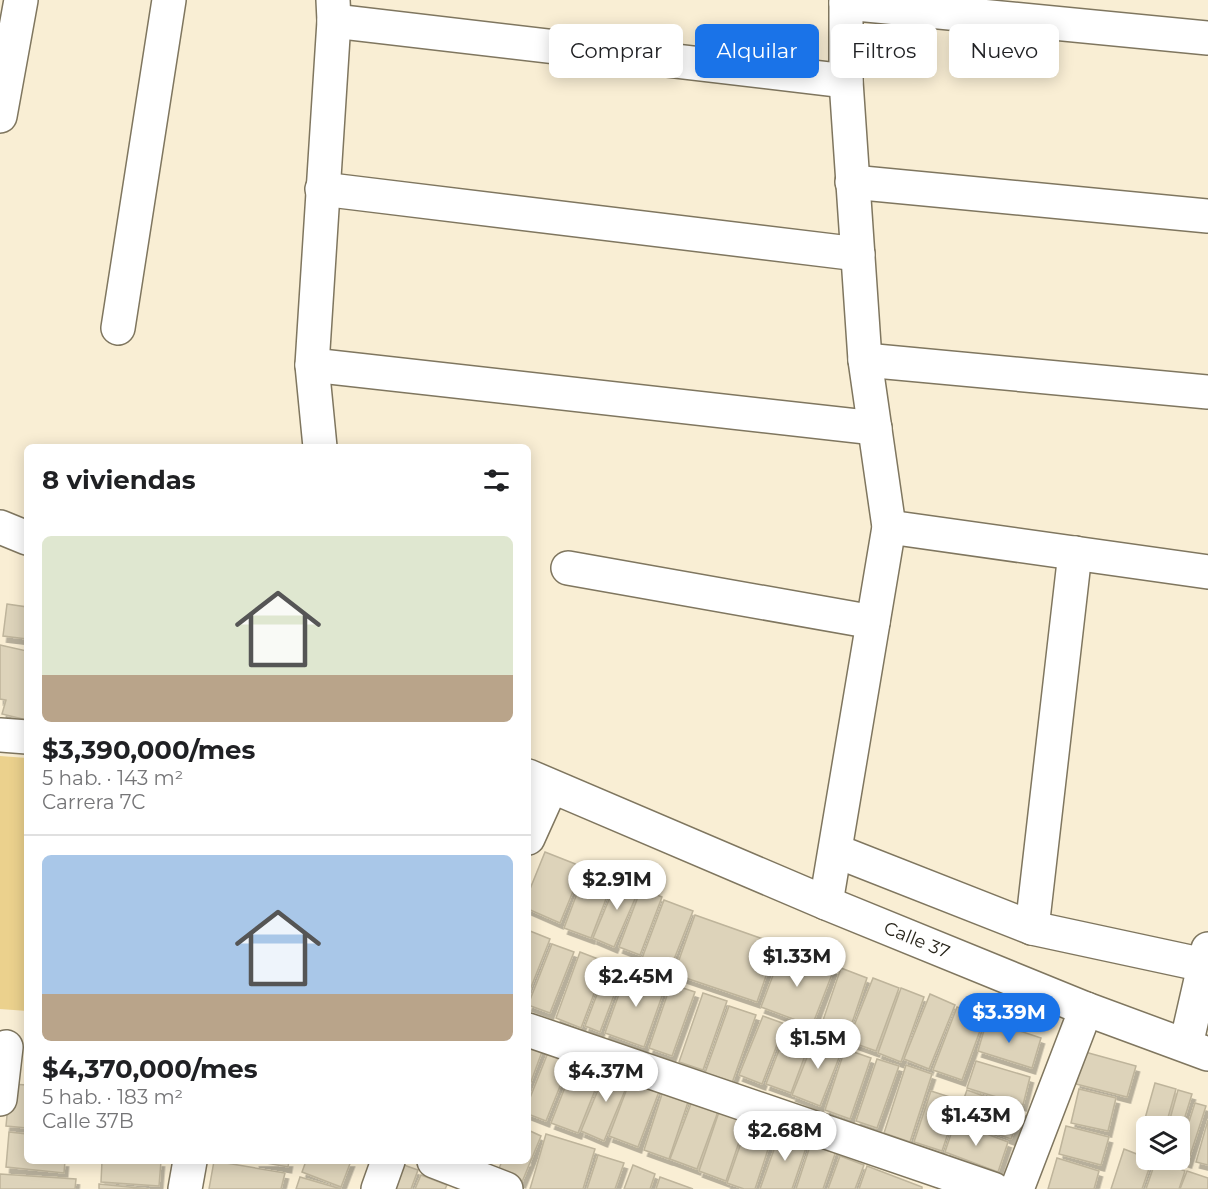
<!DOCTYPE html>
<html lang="es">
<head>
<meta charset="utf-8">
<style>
  body { margin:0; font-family:Montserrat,sans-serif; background:#f6f6f6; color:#202124; height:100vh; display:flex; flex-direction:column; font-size:22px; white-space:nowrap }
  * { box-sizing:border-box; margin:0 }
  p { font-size:20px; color:#757577 }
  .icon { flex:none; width:33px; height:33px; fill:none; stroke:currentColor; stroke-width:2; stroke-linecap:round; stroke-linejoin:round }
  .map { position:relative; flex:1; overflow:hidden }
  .sheet { position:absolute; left:24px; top:444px; width:507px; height:720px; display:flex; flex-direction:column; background:#fff; border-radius:9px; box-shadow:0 3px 15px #0003 }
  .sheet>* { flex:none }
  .banner { position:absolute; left:549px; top:24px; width:568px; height:54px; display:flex; gap:12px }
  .controls { position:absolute; left:1136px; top:1116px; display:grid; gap:12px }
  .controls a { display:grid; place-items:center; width:54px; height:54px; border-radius:9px; background:#fff; box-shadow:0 3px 15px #0003; font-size:30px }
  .price { position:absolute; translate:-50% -51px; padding:0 14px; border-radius:21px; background:#fff; color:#222; font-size:20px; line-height:39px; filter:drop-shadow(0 2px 3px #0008) }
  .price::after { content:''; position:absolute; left:50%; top:36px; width:18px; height:14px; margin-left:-9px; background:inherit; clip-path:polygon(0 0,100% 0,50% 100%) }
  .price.selected { background:#1a73e8; color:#fff }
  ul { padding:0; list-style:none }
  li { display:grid; align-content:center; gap:12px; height:318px; padding:0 18px }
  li+li { border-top:2px solid #e0e0e0 }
  li span { display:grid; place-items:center; height:186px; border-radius:9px; color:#555 }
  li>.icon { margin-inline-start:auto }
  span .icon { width:108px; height:108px; fill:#fffc; stroke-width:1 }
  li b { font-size:26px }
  h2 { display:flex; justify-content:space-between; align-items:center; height:72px; padding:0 18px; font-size:26px }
  .chip { padding:0 21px; border-radius:9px; background:#fff; box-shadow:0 3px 15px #0003; font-size:21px; line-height:54px }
  .chip.selected { background:#1a73e8; color:#fff }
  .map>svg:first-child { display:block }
  .green { fill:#ebd18d }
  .building { fill:#ddd3ba; stroke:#beb49b; stroke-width:1.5; filter:url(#shadow) }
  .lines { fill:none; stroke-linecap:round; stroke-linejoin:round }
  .minor-casing { stroke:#7f765f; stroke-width:36 }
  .secondary-casing { stroke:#7f765f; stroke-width:36 }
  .minor { stroke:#fff; stroke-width:33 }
  .secondary { stroke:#fff; stroke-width:33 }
  .labels { text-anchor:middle; stroke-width:5; stroke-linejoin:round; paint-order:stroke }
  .street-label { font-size:18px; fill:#27241a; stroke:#fefcf7 }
</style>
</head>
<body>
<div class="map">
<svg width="1208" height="1189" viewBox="0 0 1208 1189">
  <defs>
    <filter id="shadow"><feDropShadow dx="3.5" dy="6" stdDeviation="0" flood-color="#0004"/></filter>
  </defs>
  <rect width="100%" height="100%" fill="#f9eed4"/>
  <polygon class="green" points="0,756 27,758 27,1011 0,1009"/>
  <g class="building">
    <polygon points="7,604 27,607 27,639 3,636"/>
    <polygon points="0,645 27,651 27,720 2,714 6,700 0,699"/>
    <polygon points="545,852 583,867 560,923 528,909 528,894"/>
    <polygon points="587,867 614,878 591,938 564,928"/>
    <polygon points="619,876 641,885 614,947 593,938"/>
    <polygon points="641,889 662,897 640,955 619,947"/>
    <polygon points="664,900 693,911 669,972 641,961"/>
    <polygon points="695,915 777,944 757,1002 674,974"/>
    <polygon points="530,931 550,939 528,995 528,936"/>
    <polygon points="552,944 574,952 550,1013 528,1005"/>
    <polygon points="783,949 834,969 812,1026 761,1007"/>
    <polygon points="580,952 606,962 581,1028 556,1018"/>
    <polygon points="609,963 624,969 600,1032 585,1026"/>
    <polygon points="841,968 867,978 847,1038 820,1029"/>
    <polygon points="628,969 667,982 644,1047 605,1033"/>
    <polygon points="873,978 899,988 876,1051 848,1041"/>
    <polygon points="671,984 695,992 672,1056 649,1048"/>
    <polygon points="901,988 924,997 901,1062 878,1053"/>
    <polygon points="703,993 727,1001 703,1070 679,1062"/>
    <polygon points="930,994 955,1005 929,1069 904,1059"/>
    <polygon points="729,1006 756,1015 732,1083 705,1073"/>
    <polygon points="957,1007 985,1017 962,1080 933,1070"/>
    <polygon points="763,1016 785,1024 762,1084 739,1075"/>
    <polygon points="987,1020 1041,1038 1032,1068 978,1051"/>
    <polygon points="789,1024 813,1034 791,1093 766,1084"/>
    <polygon points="816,1035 844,1045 820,1106 792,1095"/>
    <polygon points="528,1040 544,1046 528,1090"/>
    <polygon points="551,1045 573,1054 546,1121 528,1114 528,1103"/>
    <polygon points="845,1049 871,1058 850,1119 825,1110"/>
    <polygon points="1085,1052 1136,1066 1127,1097 1076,1084"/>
    <polygon points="578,1054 605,1065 578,1133 551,1123"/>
    <polygon points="877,1059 899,1066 877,1128 856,1121"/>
    <polygon points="976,1061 1030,1077 1023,1105 967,1088"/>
    <polygon points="906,1065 932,1074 910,1142 884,1133"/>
    <polygon points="608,1066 631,1076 604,1141 581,1131"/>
    <polygon points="631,1078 660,1089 638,1147 609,1136"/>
    <polygon points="1155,1083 1176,1089 1167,1121 1181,1124 1179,1131 1179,1126 1146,1126 1146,1149 1137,1147"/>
    <polygon points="10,1084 27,1085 27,1128 6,1126"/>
    <polygon points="664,1088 690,1096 669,1159 644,1150"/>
    <polygon points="1079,1089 1116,1098 1108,1131 1071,1123"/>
    <polygon points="967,1090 1022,1110 1011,1139 956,1120"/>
    <polygon points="1178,1090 1192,1094 1183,1123 1170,1119"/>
    <polygon points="931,1091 959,1100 942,1151 914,1142"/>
    <polygon points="694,1096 720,1106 697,1169 670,1159"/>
    <polygon points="1195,1103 1206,1106 1188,1162 1179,1159 1179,1153"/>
    <polygon points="721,1106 748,1115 726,1181 699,1171"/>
    <polygon points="750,1117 776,1125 755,1189 744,1189 727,1183"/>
    <polygon points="1208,1120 1208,1165 1196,1162"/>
    <polygon points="955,1122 1008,1142 998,1172 945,1152"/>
    <polygon points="1066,1126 1109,1137 1101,1165 1059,1154"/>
    <polygon points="528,1130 541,1136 522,1182 498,1171 502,1161 528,1161"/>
    <polygon points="781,1130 809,1139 792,1189 760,1189"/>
    <polygon points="9,1132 27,1134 27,1161 65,1161 64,1173 6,1167"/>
    <polygon points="546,1134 595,1149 583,1189 530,1189"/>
    <polygon points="812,1140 837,1148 823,1189 796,1189"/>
    <polygon points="1124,1149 1152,1160 1142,1189 1111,1189"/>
    <polygon points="598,1155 624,1163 615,1189 587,1189"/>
    <polygon points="840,1156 864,1165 855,1189 828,1189"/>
    <polygon points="1057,1158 1099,1171 1094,1189 1048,1189"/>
    <polygon points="1156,1160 1185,1171 1179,1189 1146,1189"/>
    <polygon points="102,1161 161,1161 159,1186 101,1182"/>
    <polygon points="214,1161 285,1173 281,1189 209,1189"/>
    <polygon points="255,1161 289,1161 288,1167"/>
    <polygon points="306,1161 351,1161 341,1187 302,1172"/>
    <polygon points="401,1164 418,1170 411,1189 391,1189"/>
    <polygon points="633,1165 655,1174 650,1189 624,1189"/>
    <polygon points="867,1166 922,1187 922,1189 859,1189"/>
    <polygon points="1187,1171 1208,1178 1208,1189 1180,1189"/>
    <polygon points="0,1174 76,1179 75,1189 0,1189"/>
    <polygon points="421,1175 447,1185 445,1189 415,1189"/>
    <polygon points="300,1177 341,1189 296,1189"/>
    <polygon points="660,1177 693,1189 656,1189"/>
    <polygon points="99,1184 149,1189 99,1189"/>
  </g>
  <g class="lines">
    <g class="minor-casing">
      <g id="minor">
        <polyline points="846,3 1208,38"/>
        <polyline points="334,21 846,81"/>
        <polyline points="0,116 21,0"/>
        <polyline points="852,182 1208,216"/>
        <polyline points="322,189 858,254"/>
        <polyline points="118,328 169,0"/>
        <polyline points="865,360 1208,392"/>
        <polyline points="312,365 875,428"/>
        <polyline points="320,447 312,365 334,21 333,0"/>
        <polyline points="889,527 1208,572"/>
        <polyline points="568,568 873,622"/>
        <polyline points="0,735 27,737"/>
        <polyline points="528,838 551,787"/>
        <polyline points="836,851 1032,928 1204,965"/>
        <polyline points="826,903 889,527 865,360 846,81 846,0"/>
        <polyline points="1032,928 1075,553"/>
        <polyline points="528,1030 993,1189"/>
        <polyline points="1186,1045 1208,949"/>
        <polyline points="0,1099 6,1047"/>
        <polyline points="434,1161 506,1189"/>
        <polyline points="185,1189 190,1161"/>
        <polyline points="378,1189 388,1161"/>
        <polyline points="1017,1189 1086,1009"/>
      </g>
    </g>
    <g class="secondary-casing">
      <g id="secondary">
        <polyline points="0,527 27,538"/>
        <path id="s1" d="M528,776L826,903L1086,1009L1208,1054"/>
      </g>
    </g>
    <use href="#minor" class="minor"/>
    <use href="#secondary" class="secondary"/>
  </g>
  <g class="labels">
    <g class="street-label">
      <text dy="6" stroke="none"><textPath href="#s1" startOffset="422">Calle 37</textPath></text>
    </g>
  </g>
</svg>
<div class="controls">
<a><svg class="icon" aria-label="layers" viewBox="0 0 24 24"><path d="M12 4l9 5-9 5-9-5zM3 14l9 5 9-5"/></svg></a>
</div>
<b class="price" style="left:617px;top:911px">$2.91M</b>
<b class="price" style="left:797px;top:988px">$1.33M</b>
<b class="price" style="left:636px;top:1008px">$2.45M</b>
<b class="price selected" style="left:1009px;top:1044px">$3.39M</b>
<b class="price" style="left:818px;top:1070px">$1.5M</b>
<b class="price" style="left:606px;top:1103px">$4.37M</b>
<b class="price" style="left:976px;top:1147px">$1.43M</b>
<b class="price" style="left:785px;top:1162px">$2.68M</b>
<div class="banner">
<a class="chip">Comprar</a>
<a class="chip selected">Alquilar</a>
<a class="chip">Filtros</a>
<a class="chip">Nuevo</a>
</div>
<section class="sheet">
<h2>8 viviendas<svg class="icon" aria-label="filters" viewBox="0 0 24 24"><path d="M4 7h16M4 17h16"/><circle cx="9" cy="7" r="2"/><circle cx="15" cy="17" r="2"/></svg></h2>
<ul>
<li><span style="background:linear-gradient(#dfe7d0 75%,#b9a48a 0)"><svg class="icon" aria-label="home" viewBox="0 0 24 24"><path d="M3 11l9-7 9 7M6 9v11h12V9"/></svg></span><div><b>$3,390,000/mes</b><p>5 hab. · 143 m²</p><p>Carrera 7C</p></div></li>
<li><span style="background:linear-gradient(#a9c7e8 75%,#b9a48a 0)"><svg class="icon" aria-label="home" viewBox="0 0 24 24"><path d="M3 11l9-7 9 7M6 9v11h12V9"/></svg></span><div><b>$4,370,000/mes</b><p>5 hab. · 183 m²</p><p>Calle 37B</p></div></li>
</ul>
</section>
</div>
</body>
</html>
